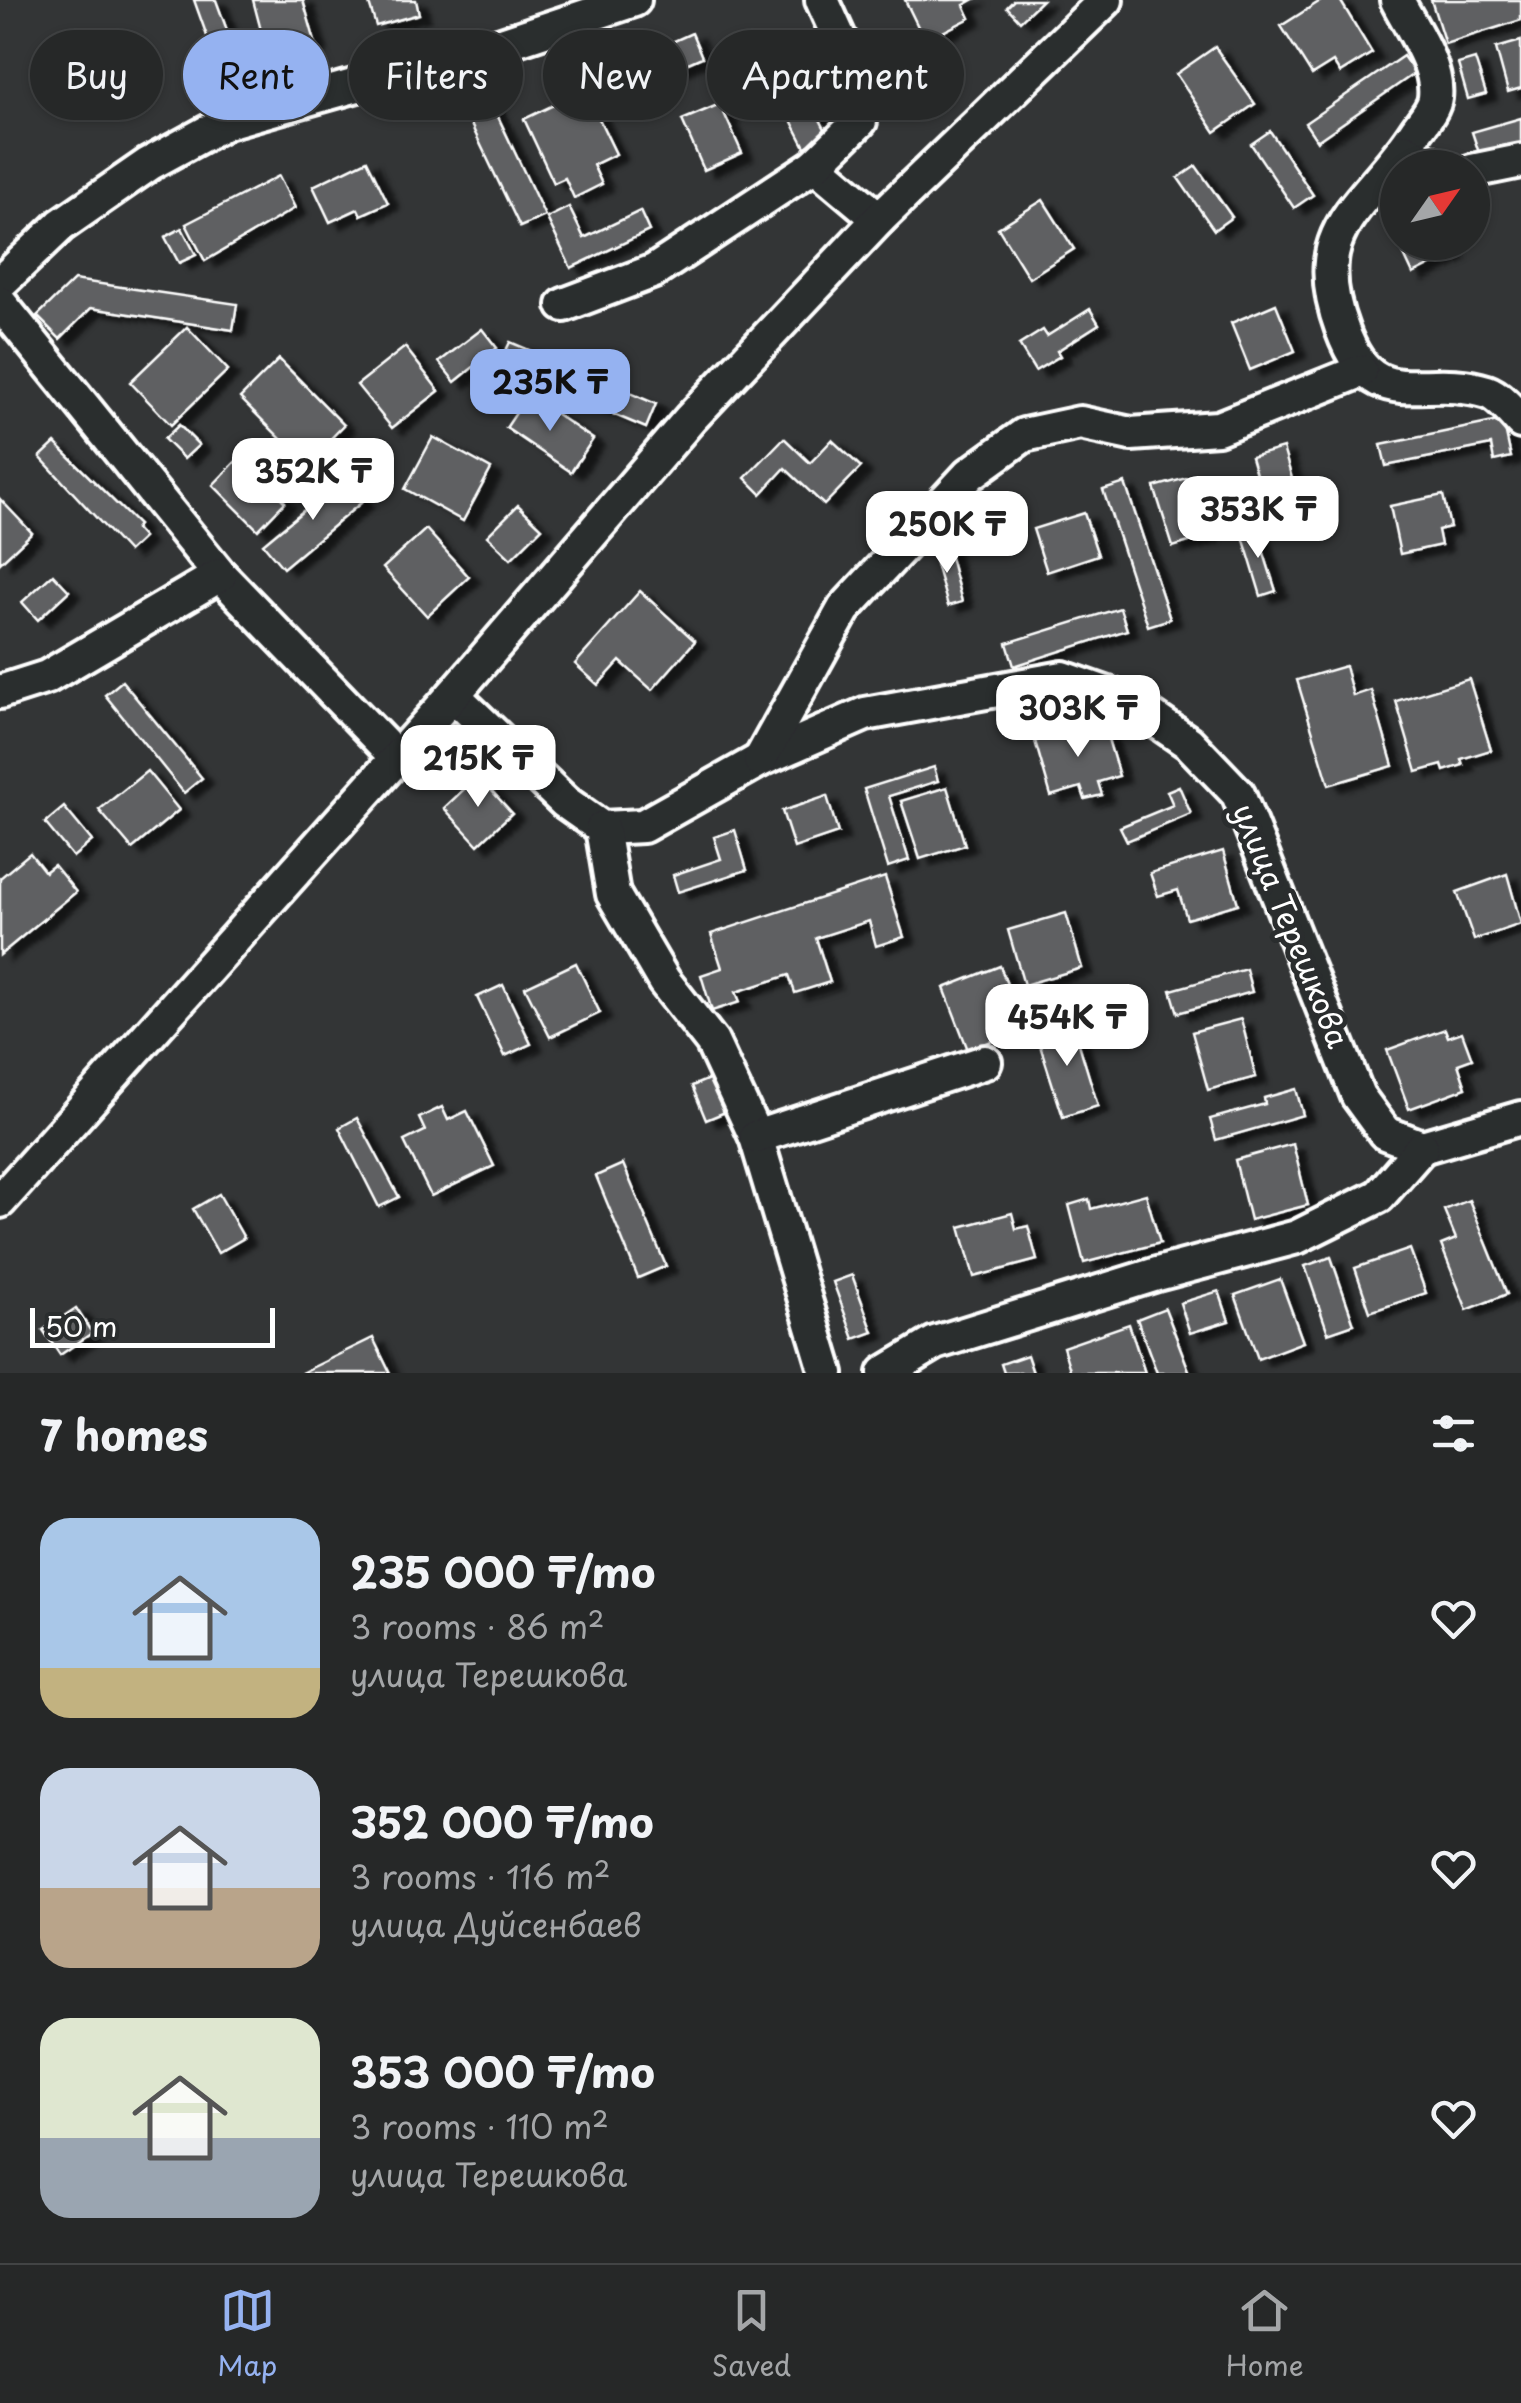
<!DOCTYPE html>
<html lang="en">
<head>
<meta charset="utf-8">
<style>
  body { margin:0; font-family:"Playpen Sans",sans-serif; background:#323434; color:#f1f3f6; height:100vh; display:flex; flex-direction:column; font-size:38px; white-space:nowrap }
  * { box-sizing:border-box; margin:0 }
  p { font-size:32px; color:#a4a6a8 }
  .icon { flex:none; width:55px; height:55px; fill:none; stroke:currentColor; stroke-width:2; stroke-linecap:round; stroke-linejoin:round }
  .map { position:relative; height:1373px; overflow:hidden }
  .sheet { display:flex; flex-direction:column; background:#262828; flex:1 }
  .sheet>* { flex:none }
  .guide { position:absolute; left:30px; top:30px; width:1000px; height:90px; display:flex; gap:20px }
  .needle { width:65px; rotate:56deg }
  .buttons { position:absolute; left:1380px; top:150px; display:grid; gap:20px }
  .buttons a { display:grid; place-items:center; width:110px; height:110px; border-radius:50%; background:#262828; box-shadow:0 2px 8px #0004,0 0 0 2px #424445; font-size:50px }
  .scale { position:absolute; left:30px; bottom:25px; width:245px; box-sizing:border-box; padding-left:10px; border:5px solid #fff; border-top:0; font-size:28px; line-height:35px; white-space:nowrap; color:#fff; -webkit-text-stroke:8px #2a2d2e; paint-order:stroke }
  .price { position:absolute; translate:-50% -85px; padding:0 22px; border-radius:20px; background:#fff; color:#222; font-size:32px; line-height:65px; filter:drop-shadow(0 2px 5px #0008) }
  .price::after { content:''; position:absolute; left:50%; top:60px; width:30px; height:22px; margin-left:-15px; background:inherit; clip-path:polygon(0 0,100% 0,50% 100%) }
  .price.active { background:#95b2f1; color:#111 }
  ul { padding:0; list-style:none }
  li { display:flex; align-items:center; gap:30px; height:250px; padding:0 40px }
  li span { display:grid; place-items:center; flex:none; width:280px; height:200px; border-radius:30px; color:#555 }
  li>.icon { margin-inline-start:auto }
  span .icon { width:120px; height:120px; fill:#fffc; stroke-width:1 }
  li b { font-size:42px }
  h2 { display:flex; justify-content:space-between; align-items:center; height:120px; padding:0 40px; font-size:42px }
  .pill { padding:0 35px; border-radius:45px; background:#262828; box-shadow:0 2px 8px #0004,0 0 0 2px #424445; font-size:35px; line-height:90px }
  .pill.active { background:#95b2f1; color:#111 }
  .dock { display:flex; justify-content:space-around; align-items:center; height:140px; border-top:2px solid #424445; background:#262828; font-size:28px; color:#a4a6a8 }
  .dock a { display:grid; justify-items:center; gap:5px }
  .dock .active { color:#95b2f1 }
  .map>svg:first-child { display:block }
  .building { fill:#5f6162; stroke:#fff; stroke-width:2.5; filter:url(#shadow) }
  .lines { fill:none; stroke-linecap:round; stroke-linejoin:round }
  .minor-casing { stroke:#fff; stroke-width:40 }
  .minor { stroke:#2a2d2e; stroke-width:32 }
  .labels { text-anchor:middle; stroke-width:10; stroke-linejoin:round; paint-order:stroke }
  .street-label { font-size:30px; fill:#fff; stroke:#2a2d2e }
</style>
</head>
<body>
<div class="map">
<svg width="1521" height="1373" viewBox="0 0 1521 1373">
  <defs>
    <filter id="shadow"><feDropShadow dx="11" dy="6" stdDeviation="2.5" flood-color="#0009"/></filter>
  </defs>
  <rect width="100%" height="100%" fill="#333536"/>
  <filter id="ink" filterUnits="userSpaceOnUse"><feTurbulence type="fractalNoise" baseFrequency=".01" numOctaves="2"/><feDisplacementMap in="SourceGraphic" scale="20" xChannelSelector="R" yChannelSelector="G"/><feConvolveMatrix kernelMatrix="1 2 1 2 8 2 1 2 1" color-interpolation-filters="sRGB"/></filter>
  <g filter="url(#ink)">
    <g class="building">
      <polygon points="194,0 216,0 247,85 227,92"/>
      <polygon points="253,0 303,0 316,45 268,57"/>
      <polygon points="368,0 416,0 419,14 376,26"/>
      <polygon points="905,0 973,0 964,5 970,18 925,41"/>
      <polygon points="1014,0 1042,0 1020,21 1007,7"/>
      <polygon points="1322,0 1340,0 1372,53 1340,73 1333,62 1312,75 1281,26"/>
      <polygon points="1431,0 1521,0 1521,20 1445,44"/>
      <polygon points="692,33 702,57 642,83 632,60"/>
      <polygon points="1521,41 1521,88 1508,92 1496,48"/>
      <polygon points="1215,47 1255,104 1215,132 1176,74"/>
      <polygon points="1403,56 1415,73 1317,141 1305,123"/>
      <polygon points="1475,59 1486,94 1468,99 1458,64"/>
      <polygon points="585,90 616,154 593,165 602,184 574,198 565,178 554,183 524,119"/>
      <polygon points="492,104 545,216 520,227 467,116"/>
      <polygon points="720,104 742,153 704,170 682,120"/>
      <polygon points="813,106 828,135 805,147 790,118"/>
      <polygon points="1521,118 1521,145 1480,156 1472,132"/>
      <polygon points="1270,131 1313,195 1294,208 1251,144"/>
      <polygon points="367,160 388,203 361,215 358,209 330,222 313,186"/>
      <polygon points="1196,166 1232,217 1214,230 1178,178"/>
      <polygon points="279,176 295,208 205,261 186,224"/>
      <polygon points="1043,200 1074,249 1029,278 998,228"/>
      <polygon points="569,207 584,238 640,211 649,231 571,268 547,218"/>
      <polygon points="182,228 196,255 179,263 165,237"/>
      <polygon points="1398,242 1448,242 1453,254 1413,274"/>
      <polygon points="74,280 237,304 233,330 91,308 60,339 37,316"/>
      <polygon points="1276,304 1295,351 1250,370 1231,323"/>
      <polygon points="1090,309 1099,324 1057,351 1060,356 1035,371 1019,345 1043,330 1047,336"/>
      <polygon points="187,327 228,370 171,425 130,382"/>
      <polygon points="482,329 497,348 455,382 439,362"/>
      <polygon points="510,342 656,404 646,428 518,374 521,367 502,359"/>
      <polygon points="405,347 439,391 392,428 357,385"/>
      <polygon points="279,359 344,425 306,464 240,398"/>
      <polygon points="528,395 593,439 571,472 506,428"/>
      <polygon points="1503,420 1511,457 1494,461 1491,445 1386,466 1381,445"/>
      <polygon points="179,425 199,445 184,459 164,439"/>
      <polygon points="433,437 491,469 463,521 405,489"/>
      <polygon points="784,438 810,463 832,440 861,467 824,505 785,468 761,494 745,478"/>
      <polygon points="55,443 138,525 135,529 143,538 128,552 40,457"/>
      <polygon points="1283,448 1300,506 1268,515 1251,457"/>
      <polygon points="240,457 285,502 258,530 213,485"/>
      <polygon points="1190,477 1208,536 1173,547 1154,487"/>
      <polygon points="343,478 362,502 283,568 263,544"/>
      <polygon points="1125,483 1170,619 1148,626 1103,490"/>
      <polygon points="1443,495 1450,527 1438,530 1441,545 1400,554 1390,506"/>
      <polygon points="0,499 32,533 0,563"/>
      <polygon points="518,505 542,528 511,559 487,536"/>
      <polygon points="1084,513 1098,555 1047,572 1033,529"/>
      <polygon points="1255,525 1276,591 1261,596 1241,530"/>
      <polygon points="426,529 469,577 427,616 383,568"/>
      <polygon points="947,546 962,602 948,606 932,550"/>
      <polygon points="53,574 69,591 38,620 22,602"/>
      <polygon points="640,591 695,641 652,690 620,661 598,685 575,664"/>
      <polygon points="1120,608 1127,630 1014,666 1007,643"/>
      <polygon points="1345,666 1353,696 1371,690 1393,766 1329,785 1297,680"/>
      <polygon points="1469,679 1491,750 1461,759 1463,765 1444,771 1442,765 1417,772 1396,701"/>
      <polygon points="122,681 202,778 184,793 105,695"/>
      <polygon points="1103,722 1119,776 1098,782 1102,795 1085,799 1081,787 1051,796 1035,741"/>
      <polygon points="934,767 938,781 889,796 909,860 888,867 864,789"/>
      <polygon points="147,771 179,810 132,849 99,810"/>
      <polygon points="478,776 512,813 478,845 444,808"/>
      <polygon points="1179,786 1191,814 1127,841 1120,827 1173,805 1167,791"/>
      <polygon points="947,787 965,845 920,859 901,801"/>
      <polygon points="827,796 838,833 794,848 782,811"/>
      <polygon points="64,807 92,841 73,857 45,823"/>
      <polygon points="735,830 747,870 678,892 673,875 721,859 714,837"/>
      <polygon points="1223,851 1238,904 1187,919 1178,890 1158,896 1150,873"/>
      <polygon points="30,853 45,872 54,865 76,892 0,955 0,878"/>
      <polygon points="1507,874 1521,924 1474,940 1457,892"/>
      <polygon points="885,877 904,937 876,946 869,921 816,938 830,982 795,993 789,975 736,992 740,1002 712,1011 701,975 722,968 711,934"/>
      <polygon points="1066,913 1082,968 1024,985 1008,930"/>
      <polygon points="576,963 600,1013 550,1037 525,987"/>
      <polygon points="1000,966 1024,1029 968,1050 944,988"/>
      <polygon points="1246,969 1252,992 1178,1013 1171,990"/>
      <polygon points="503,985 531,1044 505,1056 477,997"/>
      <polygon points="1241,1019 1256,1077 1208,1090 1192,1032"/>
      <polygon points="1072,1021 1098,1106 1063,1117 1036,1033"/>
      <polygon points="1445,1029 1448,1037 1462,1032 1472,1059 1458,1064 1466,1088 1409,1109 1387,1050"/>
      <polygon points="716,1076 730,1110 706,1120 692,1086"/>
      <polygon points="1296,1089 1303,1115 1216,1140 1210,1119 1265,1104 1264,1098"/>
      <polygon points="442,1107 448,1120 467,1111 494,1166 431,1196 404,1141 425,1131 419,1118"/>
      <polygon points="357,1118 399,1197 379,1207 339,1128"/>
      <polygon points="1293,1144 1308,1205 1250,1220 1235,1160"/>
      <polygon points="623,1164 666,1266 638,1278 596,1176"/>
      <polygon points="219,1194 244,1238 218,1253 193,1209"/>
      <polygon points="1146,1194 1160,1243 1084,1263 1069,1205 1089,1199 1091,1209"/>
      <polygon points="1469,1200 1507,1294 1467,1310 1441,1245 1456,1239 1444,1210"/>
      <polygon points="1012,1213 1016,1229 1028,1226 1037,1260 974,1277 960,1227"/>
      <polygon points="1410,1249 1426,1293 1370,1312 1355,1268"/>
      <polygon points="1331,1257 1354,1324 1328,1333 1305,1266"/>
      <polygon points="852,1275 873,1332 854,1339 833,1282"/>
      <polygon points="1280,1279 1303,1342 1258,1359 1235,1295"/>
      <polygon points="1219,1291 1229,1321 1190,1333 1180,1303"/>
      <polygon points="76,1308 92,1333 60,1355 43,1330"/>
      <polygon points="1165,1308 1190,1373 1157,1373 1137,1319"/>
      <polygon points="1129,1324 1145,1373 1071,1373 1063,1347"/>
      <polygon points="373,1338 390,1373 301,1373"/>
      <polygon points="1027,1355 1033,1373 1004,1373 1001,1364"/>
    </g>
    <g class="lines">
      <g class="minor-casing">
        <g id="minor">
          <path d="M1397,0C1411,28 1439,65 1435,98C1434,109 1422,122 1416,131C1366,208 1304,226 1342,329C1374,418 1421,371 1487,392C1499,396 1513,413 1521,422"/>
          <polyline points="1404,149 1439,168"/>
          <polyline points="815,165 879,219"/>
          <polyline points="1472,171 1521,161"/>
          <polyline points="0,283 61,225 149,164 226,122 499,45 634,0"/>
          <polyline points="0,303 220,575 397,758"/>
          <polyline points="564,305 654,271 815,165 860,121 855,73 822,0"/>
          <polyline points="0,692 47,677 220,575"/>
          <polyline points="453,695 565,802 602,828 643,826 760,760 865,714 1063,678 1128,701 1189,743 1238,794 1358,1096 1385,1133 1422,1147 1521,1118"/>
          <polyline points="760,760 844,609 970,474 1024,435 1080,423 1131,434 1218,428 1361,371"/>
          <polyline points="602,828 613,894 664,981 712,1042 756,1137 827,1373"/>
          <polyline points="756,1137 985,1062"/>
          <polyline points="0,1201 453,695 690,419 879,219 1106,0"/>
          <polyline points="885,1373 935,1343 1157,1274 1297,1237 1379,1196 1422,1147"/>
        </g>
      </g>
      <use href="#minor" class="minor"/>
    </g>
  </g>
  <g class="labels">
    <g class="street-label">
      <text transform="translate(1290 926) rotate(68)" y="10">улица Терешкова</text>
    </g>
  </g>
</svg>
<div class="buttons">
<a><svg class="needle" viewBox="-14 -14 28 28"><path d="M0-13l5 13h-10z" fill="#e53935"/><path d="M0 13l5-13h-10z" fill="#a4a6a8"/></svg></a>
</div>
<div class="scale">50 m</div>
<b class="price active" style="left:550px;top:434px">235K ₸</b>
<b class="price" style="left:313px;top:523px">352K ₸</b>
<b class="price" style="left:1258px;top:561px">353K ₸</b>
<b class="price" style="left:947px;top:576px">250K ₸</b>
<b class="price" style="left:1078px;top:760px">303K ₸</b>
<b class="price" style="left:478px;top:810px">215K ₸</b>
<b class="price" style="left:1067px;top:1069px">454K ₸</b>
<div class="guide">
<a class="pill">Buy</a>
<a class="pill active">Rent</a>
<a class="pill">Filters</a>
<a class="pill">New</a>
<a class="pill">Apartment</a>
</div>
</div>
<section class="sheet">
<h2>7 homes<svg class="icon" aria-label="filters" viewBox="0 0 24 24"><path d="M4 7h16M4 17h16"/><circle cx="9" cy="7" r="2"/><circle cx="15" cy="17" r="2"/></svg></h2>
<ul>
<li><span style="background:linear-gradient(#a9c7e8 75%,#c2b280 0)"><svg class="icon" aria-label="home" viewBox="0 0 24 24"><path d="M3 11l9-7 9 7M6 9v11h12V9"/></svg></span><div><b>235 000 ₸/mo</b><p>3 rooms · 86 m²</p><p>улица Терешкова</p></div><svg class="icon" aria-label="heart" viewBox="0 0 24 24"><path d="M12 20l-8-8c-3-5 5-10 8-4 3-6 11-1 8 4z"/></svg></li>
<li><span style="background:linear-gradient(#c9d6e8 60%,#b9a48a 0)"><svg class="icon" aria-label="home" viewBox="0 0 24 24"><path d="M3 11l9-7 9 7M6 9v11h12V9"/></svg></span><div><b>352 000 ₸/mo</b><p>3 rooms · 116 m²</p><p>улица Дуйсенбаев</p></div><svg class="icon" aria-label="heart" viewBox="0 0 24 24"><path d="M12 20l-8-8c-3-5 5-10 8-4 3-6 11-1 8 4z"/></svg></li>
<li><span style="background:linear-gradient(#dfe7d0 60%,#9aa5b1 0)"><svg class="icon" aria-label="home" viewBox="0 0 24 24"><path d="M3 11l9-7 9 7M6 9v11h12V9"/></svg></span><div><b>353 000 ₸/mo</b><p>3 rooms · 110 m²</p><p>улица Терешкова</p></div><svg class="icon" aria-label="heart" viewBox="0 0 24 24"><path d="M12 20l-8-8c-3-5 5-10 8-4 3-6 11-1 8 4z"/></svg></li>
</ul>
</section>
<nav class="dock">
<a class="active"><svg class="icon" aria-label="map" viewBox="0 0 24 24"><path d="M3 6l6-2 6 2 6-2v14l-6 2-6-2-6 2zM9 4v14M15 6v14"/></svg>Map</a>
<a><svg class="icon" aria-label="saved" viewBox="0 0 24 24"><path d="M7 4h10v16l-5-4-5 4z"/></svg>Saved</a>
<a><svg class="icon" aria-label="home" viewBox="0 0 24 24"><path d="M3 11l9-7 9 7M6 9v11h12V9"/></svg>Home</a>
</nav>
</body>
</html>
